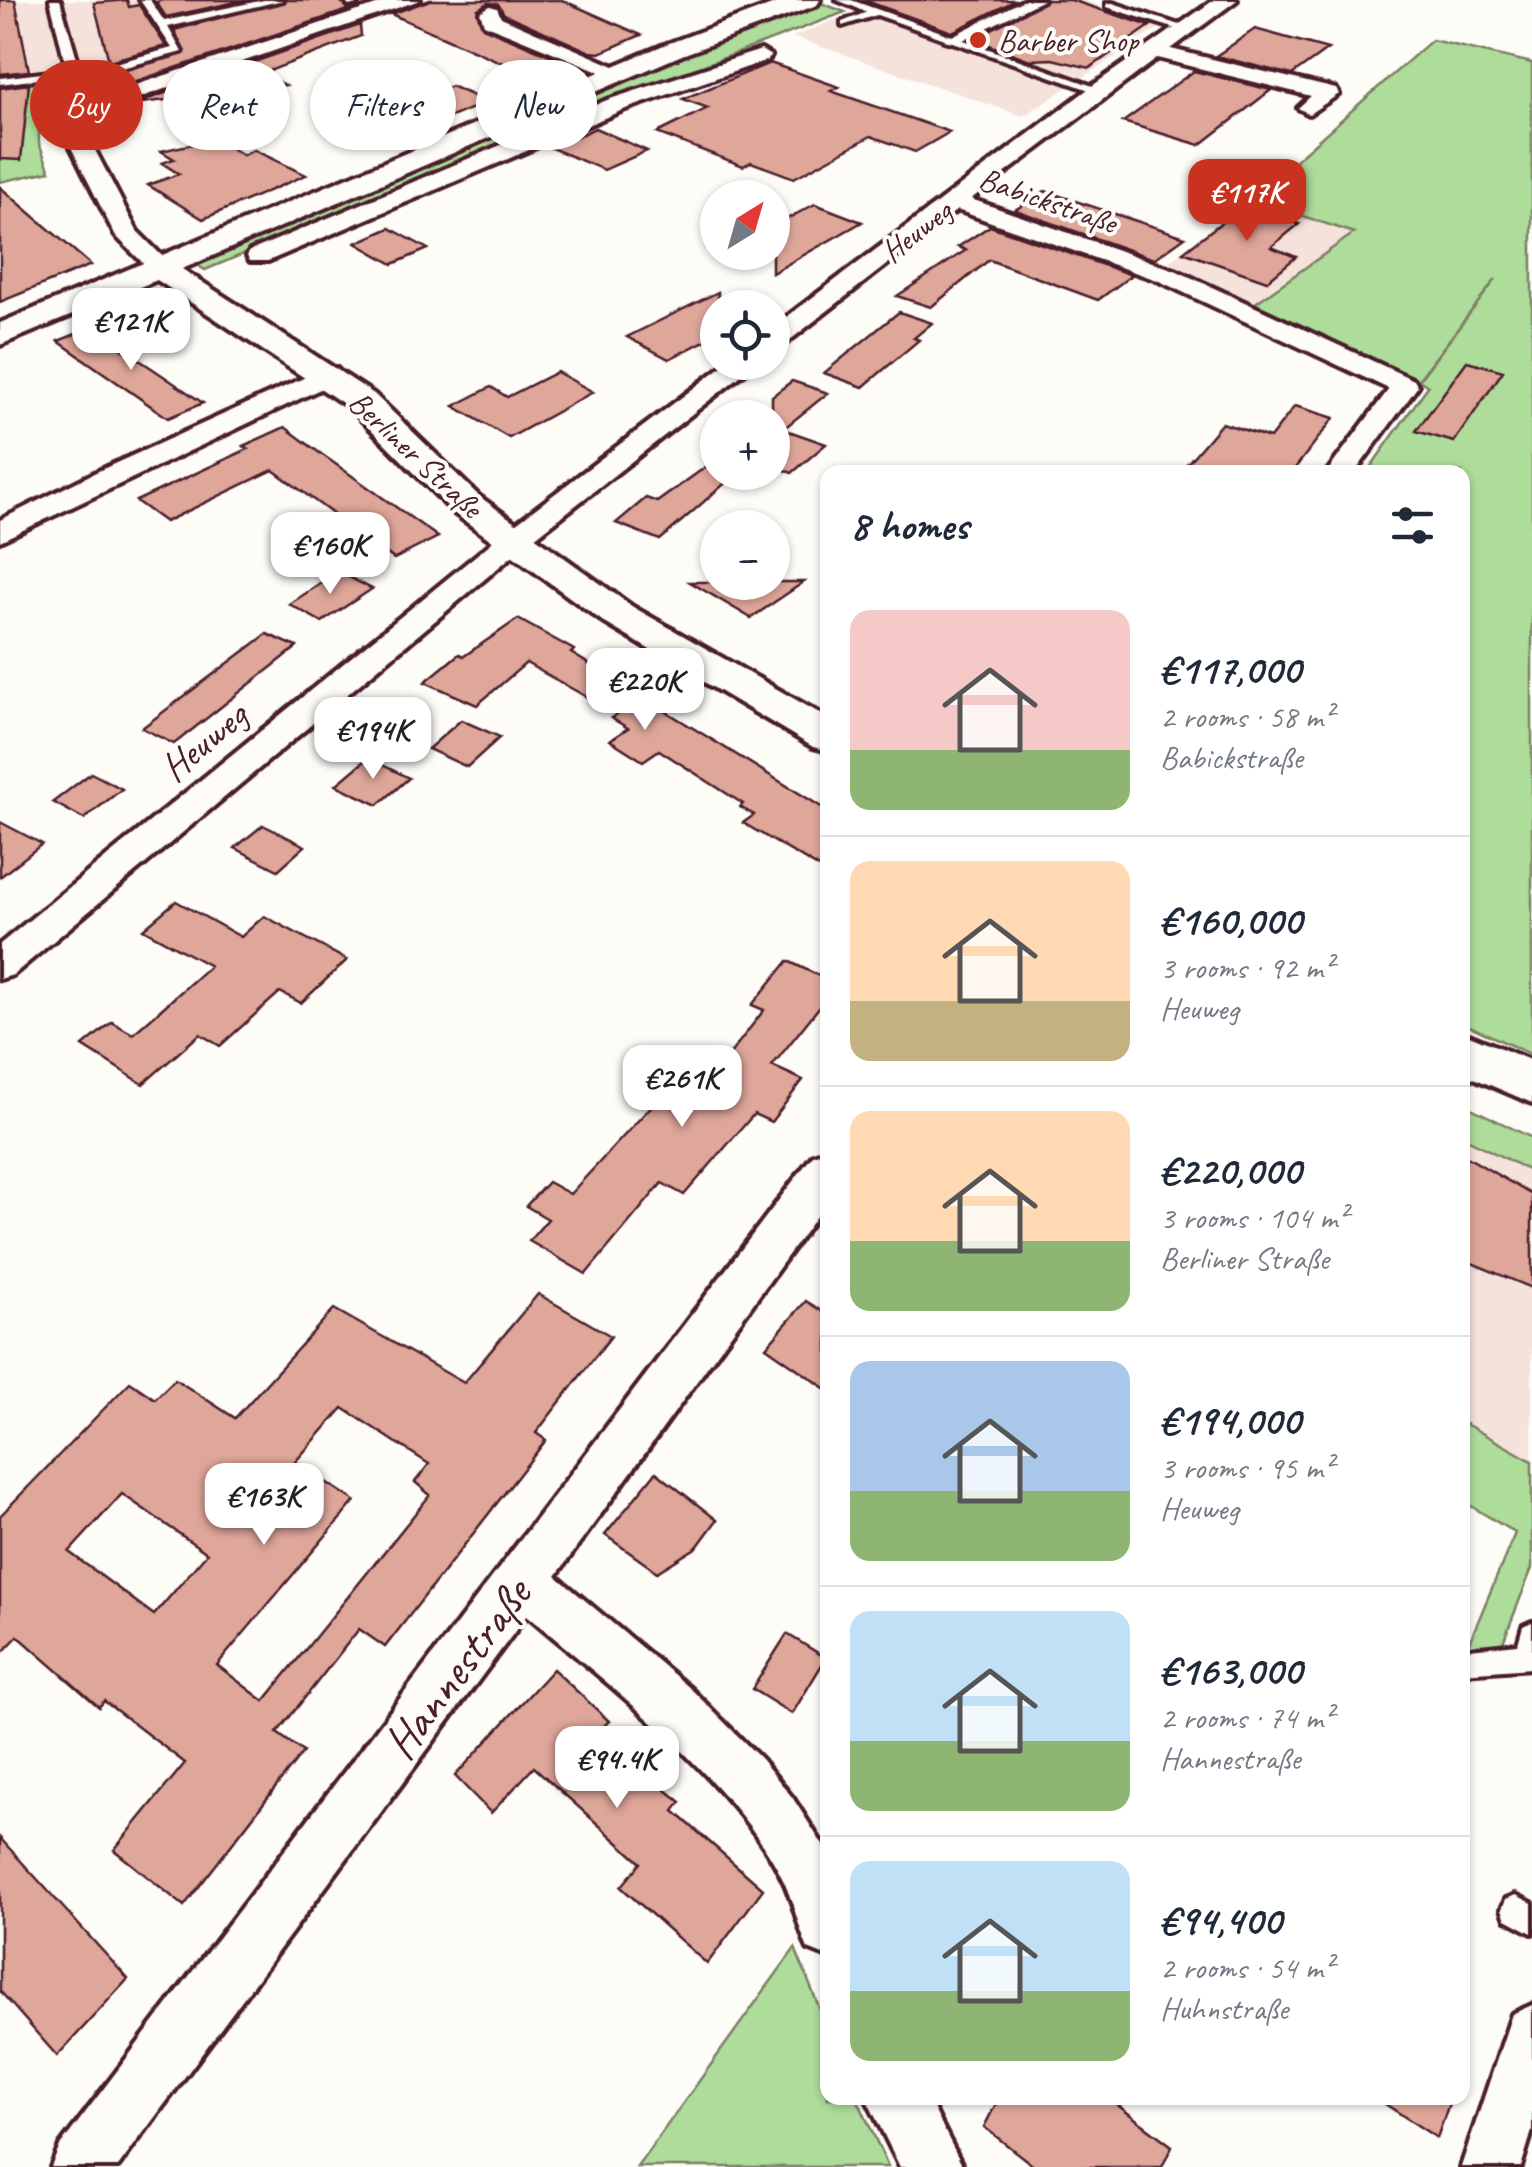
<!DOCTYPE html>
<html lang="en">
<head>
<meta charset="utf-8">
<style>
  body { margin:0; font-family:Caveat,sans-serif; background:#f2f2f3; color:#1f2937; height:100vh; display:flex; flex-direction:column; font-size:38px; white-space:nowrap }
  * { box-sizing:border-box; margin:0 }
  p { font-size:32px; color:#747a83 }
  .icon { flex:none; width:55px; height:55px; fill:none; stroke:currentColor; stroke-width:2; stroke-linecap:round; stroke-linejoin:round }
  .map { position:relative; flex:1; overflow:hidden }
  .drawer { position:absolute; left:820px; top:465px; width:650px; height:1640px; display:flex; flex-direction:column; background:#fff; border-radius:20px; box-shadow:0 2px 8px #0004 }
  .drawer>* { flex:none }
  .top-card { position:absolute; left:30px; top:60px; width:640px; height:90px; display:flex; gap:20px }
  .needle { width:65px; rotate:37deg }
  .controls { position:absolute; left:700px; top:180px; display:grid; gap:20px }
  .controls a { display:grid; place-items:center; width:90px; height:90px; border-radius:50%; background:#fff; box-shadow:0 2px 8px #0004; font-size:50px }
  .price { position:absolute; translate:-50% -85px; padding:0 22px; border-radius:20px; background:#fff; color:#222; font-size:32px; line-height:65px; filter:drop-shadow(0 2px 5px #0008) }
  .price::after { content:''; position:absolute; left:50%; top:60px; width:30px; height:22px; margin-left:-15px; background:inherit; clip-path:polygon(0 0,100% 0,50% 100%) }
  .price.selected { background:#c8321e; color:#fff }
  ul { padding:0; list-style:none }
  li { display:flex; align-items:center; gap:30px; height:250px; padding:0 30px }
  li+li { border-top:2px solid #e0e1e3 }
  li span { display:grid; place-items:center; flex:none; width:280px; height:200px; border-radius:20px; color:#555 }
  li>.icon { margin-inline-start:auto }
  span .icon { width:120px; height:120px; fill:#fffc; stroke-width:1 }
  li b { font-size:42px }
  h2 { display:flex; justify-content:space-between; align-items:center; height:120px; padding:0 30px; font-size:42px }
  .tag { padding:0 35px; border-radius:45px; background:#fff; box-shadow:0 2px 8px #0004; font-size:35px; line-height:90px }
  .tag.selected { background:#c8321e; color:#fff }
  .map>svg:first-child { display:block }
  .built { fill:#f4e2db }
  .green { fill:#addc9b; stroke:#7c7e63; stroke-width:2.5 }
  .building { fill:#dfa69a; stroke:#4a1f2b; stroke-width:2.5; fill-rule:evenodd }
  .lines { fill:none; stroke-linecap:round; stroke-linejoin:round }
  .service-casing { stroke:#4a1f2b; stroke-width:8 }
  .pedestrian-casing { stroke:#4a1f2b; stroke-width:8 }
  .minor-casing { stroke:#4a1f2b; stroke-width:8 }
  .tertiary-casing { stroke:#4a1f2b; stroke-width:8 }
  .service { fill:#fdfcf7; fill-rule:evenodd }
  .pedestrian { fill:#fdfcf7; fill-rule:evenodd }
  .minor { fill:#fdfcf7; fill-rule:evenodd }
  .tertiary { fill:#fdfcf7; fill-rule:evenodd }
  .poi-dot { fill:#c8321e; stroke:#fdfcf7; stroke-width:4 }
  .labels { text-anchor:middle; stroke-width:8; stroke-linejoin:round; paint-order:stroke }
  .far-poi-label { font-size:32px; fill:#4a1f2b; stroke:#fdfcf7; text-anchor:start }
  .far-street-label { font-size:32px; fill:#4a1f2b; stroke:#fdfcf7 }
  .street-label { font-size:40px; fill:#4a1f2b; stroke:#fdfcf7 }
  .near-street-label { font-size:48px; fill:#4a1f2b; stroke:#fdfcf7 }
</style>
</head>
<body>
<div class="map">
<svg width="1532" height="2167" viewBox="0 0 1532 2167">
  <rect width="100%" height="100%" fill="#fdfcf7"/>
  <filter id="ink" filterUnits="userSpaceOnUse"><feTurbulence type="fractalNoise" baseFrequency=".01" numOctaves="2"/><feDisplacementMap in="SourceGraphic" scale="20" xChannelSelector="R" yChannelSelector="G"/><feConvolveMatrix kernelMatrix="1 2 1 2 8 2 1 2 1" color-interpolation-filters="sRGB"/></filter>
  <g filter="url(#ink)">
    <g class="built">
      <polygon points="0,0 398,0 98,98 36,105 0,83"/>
      <polygon points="849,0 1081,0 1162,26 1023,116 793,37 859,10 841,3"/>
      <polygon points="1248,199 1353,233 1253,304 1166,264"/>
      <polygon points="1462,1137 1532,1172 1532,1461 1463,1422"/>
    </g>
    <g class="green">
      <polygon points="821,3 845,12 615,99 205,270 192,262 630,74"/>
      <polygon points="1432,40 1532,63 1532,1055 1463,1023 1462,472 1367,472 1428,386 1419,380 1496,279 1418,380 1254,304 1354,233 1251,199"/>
      <polygon points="38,80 39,143 50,171 0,182 0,83"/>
      <polygon points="1463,1104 1532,1138 1532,1172 1463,1137"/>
      <polygon points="1462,1422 1532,1461 1532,1568 1493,1668 1466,1650 1515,1533 1463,1501"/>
      <polygon points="795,1948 827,2027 828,2098 857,2098 888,2167 637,2167"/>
    </g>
    <g class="building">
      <polygon points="0,0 15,0 29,71 0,74"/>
      <polygon points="127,0 129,7 139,5 166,46 109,61 94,3"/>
      <polygon points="163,0 246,0 166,17 156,2"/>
      <polygon points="287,0 339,0 351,9 116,88 112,74 185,53 174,30"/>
      <polygon points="430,0 562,0 641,35 600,53 590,52 504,14 498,4 488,3 478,9 483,27 566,62 532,76 391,14"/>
      <polygon points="863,0 1016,0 952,32"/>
      <polygon points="1046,0 1071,0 1150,26 1090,68 1052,59 1030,60 973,39"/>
      <polygon points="360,25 361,36 261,74 285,85 134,104"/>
      <polygon points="1255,29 1328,49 1292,75 1216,56"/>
      <polygon points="770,63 839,87 831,91 950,132 915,152 871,136 794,178 751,162 743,166 657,133 708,108 683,99"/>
      <polygon points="1194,71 1271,90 1200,145 1123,122"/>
      <polygon points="29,84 21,160 0,159 0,88"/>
      <polygon points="451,86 487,102 417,131 380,115"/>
      <polygon points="595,128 647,151 604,170 551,148"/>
      <polygon points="215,139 243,155 254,150 306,175 203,219 148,185 179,174 162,163 174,159 161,151"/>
      <polygon points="0,187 91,265 0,302"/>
      <polygon points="1045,191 1185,237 1154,259 1015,210"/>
      <polygon points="815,204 862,222 772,273 772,227"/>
      <polygon points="1243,206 1299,224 1271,247 1296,257 1267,281 1183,252"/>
      <polygon points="990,226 1132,275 1098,300 989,260 931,307 897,296 966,250 958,247"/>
      <polygon points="390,228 428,249 393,264 356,243"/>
      <polygon points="718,292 718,334 669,359 627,337"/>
      <polygon points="899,312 932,323 914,338 919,340 863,387 824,373"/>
      <polygon points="91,328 159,373 203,403 168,418 58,341"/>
      <polygon points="1467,361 1503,371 1454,442 1416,431"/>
      <polygon points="557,372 593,392 509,438 454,406 491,387 507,397"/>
      <polygon points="792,381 828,393 783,429 826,444 792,473 772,465 772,396"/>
      <polygon points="1295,406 1334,418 1292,472 1180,472 1222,423 1270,438"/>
      <polygon points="285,427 317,451 438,537 394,559 273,470 165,522 136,501 248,449 243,446"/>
      <polygon points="718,458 718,472 738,472 660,540 616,523 646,498 657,502"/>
      <polygon points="339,572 372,589 322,622 289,604"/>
      <polygon points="690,582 804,582 751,618"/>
      <polygon points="518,619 574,650 571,653 828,811 828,873 743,823 754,815 740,807 743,804 659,750 643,761 610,740 628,728 611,718 617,714 526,663 477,705 425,682 459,654 464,656"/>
      <polygon points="267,634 297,647 174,744 142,728"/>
      <polygon points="461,720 500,737 467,767 428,749"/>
      <polygon points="368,758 409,778 378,805 336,785"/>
      <polygon points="91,773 122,789 84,819 53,802"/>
      <polygon points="0,822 42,844 0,877"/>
      <polygon points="263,825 305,846 278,870 235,848"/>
      <polygon points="176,901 241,937 264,916 347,960 301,1003 280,992 220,1046 200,1034 143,1084 83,1046 112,1022 133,1034 210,966 143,929"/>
      <polygon points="788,961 828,980 828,996 772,1066 803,1080 771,1122 754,1114 684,1195 662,1183 586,1274 529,1241 548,1219 526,1206 548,1182 570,1194 658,1099 684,1113 764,1010 752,1005"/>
      <polygon points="1462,1154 1532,1195 1532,1288 1462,1259"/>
      <path d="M538,1294L611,1336L536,1433L546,1440L385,1647L359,1629L277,1733L303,1752L184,1906L114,1850L185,1763L104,1701L99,1707L18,1636L0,1655V1516L130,1382L155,1399L175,1379L235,1418L334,1309L464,1383ZM343,1408L429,1464L415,1482L430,1495L264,1701L217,1665L355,1501L295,1462ZM122,1494L207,1553L154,1615L69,1552Z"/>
      <polygon points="806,1301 828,1315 828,1390 766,1347"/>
      <polygon points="656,1472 717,1520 697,1547 657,1572 605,1535"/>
      <polygon points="787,1634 826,1658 792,1714 752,1689"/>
      <polygon points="553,1669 609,1721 603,1727 665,1780 661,1786 681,1802 674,1811 763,1889 707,1964 621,1887 641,1863 534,1767 491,1813 455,1776"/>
      <polygon points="0,1838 128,1979 57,2056 0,1991"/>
      <polygon points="999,2098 1108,2098 1172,2146 1162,2167 1035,2167 984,2127"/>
      <polygon points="1376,2098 1451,2098 1437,2138"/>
    </g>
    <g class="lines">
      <g class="service-casing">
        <g id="service">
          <polygon points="50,0 60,0 81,72 172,48 140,0 150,0 164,21 264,0 283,0 168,27 182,52 84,78 83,112 78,115 73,112 74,77 71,75 0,84 0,78 67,70"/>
          <polygon points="343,0 354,0 357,4 349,6"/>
          <polygon points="837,0 851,0 1104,90 1095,92 877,15 842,26 842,22 867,12"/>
          <polygon points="1107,3 1113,3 1191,29 1182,31 1107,7"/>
          <polygon points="1532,1622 1532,1668 1462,1673 1462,1646 1469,1649 1518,1644 1523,1626"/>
          <polygon points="1516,1895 1532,1903 1532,1933 1506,1919 1502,1909 1506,1899"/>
        </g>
      </g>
      <g class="pedestrian-casing">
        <polygon id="pedestrian" points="1024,0 1043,0 957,43 944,40"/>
      </g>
      <g class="minor-casing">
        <g id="minor">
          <polygon points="391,0 420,0 87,116 83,127 137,231 173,267 170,272 152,272 115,235 61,127 70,107"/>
          <polygon points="1214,0 1237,0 1171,49 1336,89 1339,94 1309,114 1298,108 1311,96 1158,58 971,199 1175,270 1414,380 1418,386 1355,472 1327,472 1389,389 1157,280 957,210 781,347 772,349 772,328 1092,86"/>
          <polygon points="490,6 497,8 501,17 630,73 620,79 613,77 484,24 480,12"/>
          <polygon points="761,50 771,56 768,60 623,110 268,261 250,261 247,256 250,251 607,100"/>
          <polygon points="728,362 758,362 524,546 13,975 0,979 0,944 502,534"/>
          <polygon points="328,367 337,369 341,375 337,381 0,541 0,520 94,473"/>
          <path d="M828,1150V1200L556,1576L691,1689L761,1759L792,1797L828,1853V1957L808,1949C799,1928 794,1905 785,1884C741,1787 608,1684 527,1615L118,2167H51L60,2146L813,1155Z"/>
          <polygon points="1532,2005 1532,2131 1521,2167 1461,2167 1512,2014"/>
          <polygon points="866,2098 928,2098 963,2167 900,2167"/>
        </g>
      </g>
      <g class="tertiary-casing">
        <g id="tertiary">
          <polygon points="785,0 820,0 817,5 682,55 182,269 374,394 480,497 633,607 828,718 828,751 813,747 605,623 454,513 350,408 157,280 0,345 0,323 664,45"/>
          <polygon points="1462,1032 1532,1061 1532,1103 1462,1073"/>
        </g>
      </g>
      <use href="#service" class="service"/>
      <use href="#pedestrian" class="pedestrian"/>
      <use href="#minor" class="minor"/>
      <use href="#tertiary" class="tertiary"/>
    </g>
  </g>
  <circle class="poi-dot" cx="978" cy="40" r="10"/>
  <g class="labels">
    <g class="far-poi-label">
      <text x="998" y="51">Barber Shop</text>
    </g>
    <g class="far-street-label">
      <text transform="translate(1048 200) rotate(19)" y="11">Babickstraße</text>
      <text transform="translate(916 231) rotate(-38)" y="11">Heuweg</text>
      <text transform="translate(416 454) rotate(43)" y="11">Berliner Straße</text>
    </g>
    <g class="street-label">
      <text transform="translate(203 741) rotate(-40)" y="14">Heuweg</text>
    </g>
    <g class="near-street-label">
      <text transform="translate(456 1668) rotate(-53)" y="17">Hannestraße</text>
    </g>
  </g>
</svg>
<div class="controls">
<a><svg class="needle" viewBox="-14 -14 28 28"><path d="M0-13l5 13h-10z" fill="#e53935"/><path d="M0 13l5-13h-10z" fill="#747a83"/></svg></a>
<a><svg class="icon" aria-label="locate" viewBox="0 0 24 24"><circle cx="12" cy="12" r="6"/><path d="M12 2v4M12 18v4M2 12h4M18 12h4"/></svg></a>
<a>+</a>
<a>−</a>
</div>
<b class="price selected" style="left:1247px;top:244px">€117K</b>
<b class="price" style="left:131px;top:373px">€121K</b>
<b class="price" style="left:330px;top:597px">€160K</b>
<b class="price" style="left:645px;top:733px">€220K</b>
<b class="price" style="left:373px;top:782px">€194K</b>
<b class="price" style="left:682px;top:1130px">€261K</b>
<b class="price" style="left:264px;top:1548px">€163K</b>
<b class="price" style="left:617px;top:1811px">€94.4K</b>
<div class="top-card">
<a class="tag selected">Buy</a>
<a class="tag">Rent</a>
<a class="tag">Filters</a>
<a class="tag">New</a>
</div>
<section class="drawer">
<h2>8 homes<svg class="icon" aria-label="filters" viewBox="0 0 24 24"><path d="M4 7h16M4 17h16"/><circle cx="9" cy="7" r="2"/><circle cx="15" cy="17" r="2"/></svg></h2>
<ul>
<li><span style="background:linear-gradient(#f6c9c9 70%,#8fb573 0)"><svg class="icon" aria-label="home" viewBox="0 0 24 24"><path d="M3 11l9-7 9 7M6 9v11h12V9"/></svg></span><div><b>€117,000</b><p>2 rooms · 58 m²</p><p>Babickstraße</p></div></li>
<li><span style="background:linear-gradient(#ffd9b3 70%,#c2b280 0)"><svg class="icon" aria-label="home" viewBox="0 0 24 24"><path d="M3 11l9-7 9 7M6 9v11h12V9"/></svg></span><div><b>€160,000</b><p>3 rooms · 92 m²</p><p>Heuweg</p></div></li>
<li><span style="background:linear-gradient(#ffd9b3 65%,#8fb573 0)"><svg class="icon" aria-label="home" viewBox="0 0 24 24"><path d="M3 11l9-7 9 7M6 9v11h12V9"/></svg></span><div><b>€220,000</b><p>3 rooms · 104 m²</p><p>Berliner Straße</p></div></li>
<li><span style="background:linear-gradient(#a9c7e8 65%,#8fb573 0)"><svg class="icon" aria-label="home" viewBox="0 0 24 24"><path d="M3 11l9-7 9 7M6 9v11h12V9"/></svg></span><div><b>€194,000</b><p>3 rooms · 95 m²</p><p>Heuweg</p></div></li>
<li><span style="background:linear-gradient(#bfe0f5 65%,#8fb573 0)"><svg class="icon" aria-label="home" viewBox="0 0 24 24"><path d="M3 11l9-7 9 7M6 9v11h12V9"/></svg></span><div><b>€163,000</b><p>2 rooms · 74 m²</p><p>Hannestraße</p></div></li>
<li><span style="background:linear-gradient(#bfe0f5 65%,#8fb573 0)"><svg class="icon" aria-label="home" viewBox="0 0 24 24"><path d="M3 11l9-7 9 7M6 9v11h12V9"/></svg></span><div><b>€94,400</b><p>2 rooms · 54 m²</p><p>Huhnstraße</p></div></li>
</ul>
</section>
</div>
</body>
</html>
